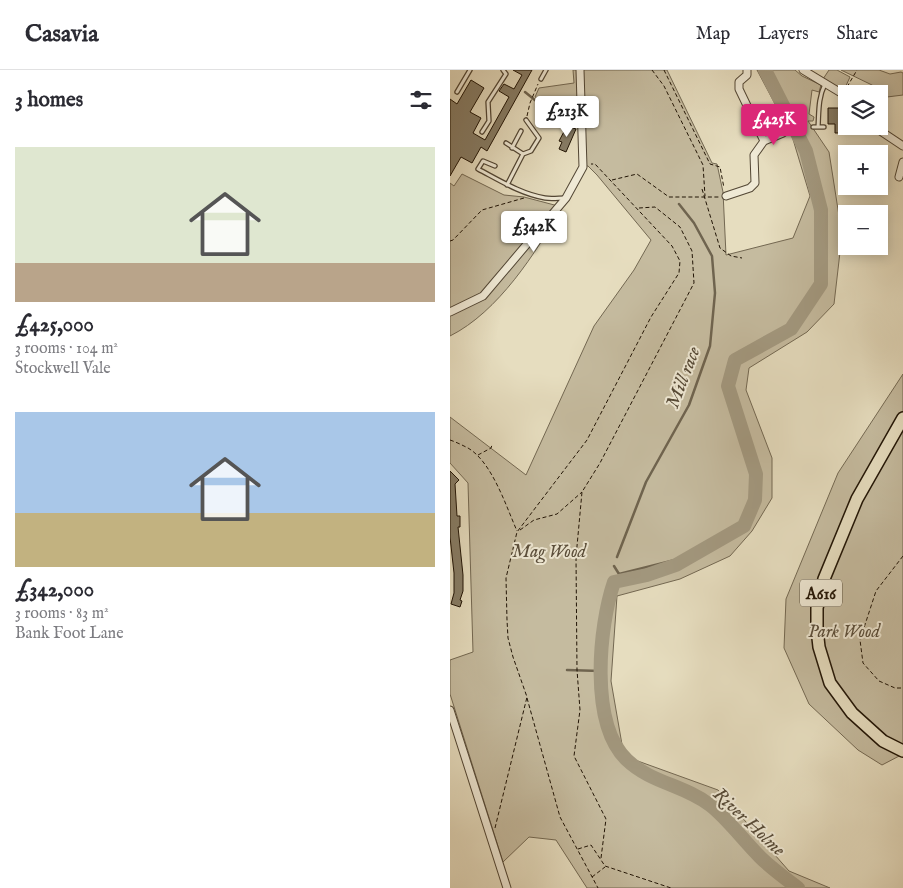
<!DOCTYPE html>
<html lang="en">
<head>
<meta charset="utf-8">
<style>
	:root { --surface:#fff; --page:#f2f2f3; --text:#2b2b33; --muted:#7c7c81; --line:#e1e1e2; --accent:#db2777 }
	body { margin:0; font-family:"IM FELL English",serif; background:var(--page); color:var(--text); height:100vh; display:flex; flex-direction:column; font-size:19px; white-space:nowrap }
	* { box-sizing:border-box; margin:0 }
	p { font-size:16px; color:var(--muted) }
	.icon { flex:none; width:28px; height:28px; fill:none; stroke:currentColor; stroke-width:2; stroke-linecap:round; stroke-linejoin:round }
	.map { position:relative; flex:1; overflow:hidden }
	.drawer { display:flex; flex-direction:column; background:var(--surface); width:450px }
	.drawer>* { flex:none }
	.tools { position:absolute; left:388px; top:15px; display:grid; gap:10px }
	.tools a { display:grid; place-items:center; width:50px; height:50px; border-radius:0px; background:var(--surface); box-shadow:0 2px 12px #0003; font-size:25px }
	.price { position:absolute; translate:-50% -42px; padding:0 11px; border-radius:5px; background:#fff; color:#222; font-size:16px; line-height:32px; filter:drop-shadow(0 1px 2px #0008) }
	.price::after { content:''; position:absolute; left:50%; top:30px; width:15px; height:11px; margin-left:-8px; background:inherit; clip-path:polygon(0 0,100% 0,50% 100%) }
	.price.active { background:var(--accent); color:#fff }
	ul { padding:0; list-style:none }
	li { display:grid; align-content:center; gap:10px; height:265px; padding:0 15px }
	li span { display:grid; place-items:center; height:155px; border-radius:0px; color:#555 }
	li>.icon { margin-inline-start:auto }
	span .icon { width:90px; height:90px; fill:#fffc; stroke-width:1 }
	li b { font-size:21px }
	h2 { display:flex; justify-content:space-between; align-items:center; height:60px; padding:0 15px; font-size:21px }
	header { display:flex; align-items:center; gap:30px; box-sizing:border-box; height:70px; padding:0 25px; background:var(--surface); border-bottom:1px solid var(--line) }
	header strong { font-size:24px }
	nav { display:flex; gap:28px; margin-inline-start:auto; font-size:18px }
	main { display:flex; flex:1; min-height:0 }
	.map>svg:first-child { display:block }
</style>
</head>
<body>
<header>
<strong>Casavia</strong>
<nav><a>Map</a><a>Layers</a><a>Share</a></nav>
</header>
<main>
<section class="drawer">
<h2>3 homes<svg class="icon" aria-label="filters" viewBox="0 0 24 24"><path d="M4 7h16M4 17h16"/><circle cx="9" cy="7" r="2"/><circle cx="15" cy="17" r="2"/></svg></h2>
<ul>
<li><span style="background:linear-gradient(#dfe7d0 75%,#b9a48a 0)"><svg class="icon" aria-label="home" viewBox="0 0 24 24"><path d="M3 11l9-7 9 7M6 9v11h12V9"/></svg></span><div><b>£425,000</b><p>3 rooms · 104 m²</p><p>Stockwell Vale</p></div></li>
<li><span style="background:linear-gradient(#a9c7e8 65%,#c2b280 0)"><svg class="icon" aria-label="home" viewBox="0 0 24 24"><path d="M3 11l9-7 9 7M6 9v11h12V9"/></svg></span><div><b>£342,000</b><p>3 rooms · 83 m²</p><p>Bank Foot Lane</p></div></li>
</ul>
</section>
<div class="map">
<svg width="453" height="818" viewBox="0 0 453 818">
	<rect width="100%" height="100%" fill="#e6ddbf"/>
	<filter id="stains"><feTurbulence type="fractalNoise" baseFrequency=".004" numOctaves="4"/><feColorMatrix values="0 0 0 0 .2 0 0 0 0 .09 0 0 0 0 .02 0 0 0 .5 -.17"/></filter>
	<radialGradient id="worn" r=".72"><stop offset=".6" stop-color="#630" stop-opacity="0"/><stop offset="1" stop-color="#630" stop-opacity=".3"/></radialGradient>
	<!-- green -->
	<path fill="#c5bb9f" stroke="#736852" d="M123,0h94l45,93 5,1 6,28 3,63 67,-17 17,-42 -18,-60 -35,-66h38l7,6 19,9 -2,7 -7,-2 -3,24 5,3 -1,4h-5l21,31 13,83 -8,69 -27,28 -58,36 -3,22 26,68v40l-20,33 -22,25 -50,23 -63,17 -6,85 13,75 94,34 71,81 41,17h-243l-31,-48 -27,-3 -26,25 -53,-168v-34l23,-8 -5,-169 -18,-20v-46l76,58 68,-149 40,-56 17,-30 -54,-65 -9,-9 -8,-1 -2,-50 -43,-18 4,-9 35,-5z
		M379,0h8l13,7 -6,13 -21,-11z
		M391,0h38l11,4 11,-2 2,1v22l-16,2 -15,-12z
		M12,104l42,21 20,2 38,10c-26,46 -64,105 -112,129v-153l4,3z
		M453,304v380l-21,11 -24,-15 -49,-46 -25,-56 2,-49 52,-126z"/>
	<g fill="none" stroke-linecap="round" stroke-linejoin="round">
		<!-- stream -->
		<path stroke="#6f644f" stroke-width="2.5" d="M75,22l16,13 53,18
			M167,487l29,-75 43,-77 21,-59 5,-53 -3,-37 -18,-33 -15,-19
			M164,496l5,8 68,-17
			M117,600l33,1"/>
		<!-- river -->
		<path stroke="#a39980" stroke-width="14" d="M315,0l41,81 15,59v74l-30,45 -56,31 -7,26 28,88 -1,26 -11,26 -68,39 -29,10 -33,7c-15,44 -25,142 13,178 24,23 57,25 83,45 16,12 34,36 50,52 11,11 25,21 38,31"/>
	</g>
	<!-- building -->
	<path fill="#877d66" stroke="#211405" d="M63,0h19l-45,81 -6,-4 -9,16 -11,-6 -11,19v-77l7,5 14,-24 13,8 -14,24 11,6 -8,15 12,7 24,-43 -10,-6 5,-7 10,5 8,-14z
		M378,38h18v18h5v7h-16v-9h-7z
		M117,56l9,3 -10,23 -7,-3 3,-7 -3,-1z
		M0,401l9,9 -4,4 2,32h3v11h-2l5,48v16l-3,9 2,1 -2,6 -9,-3 3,-11v-20l-4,-36z"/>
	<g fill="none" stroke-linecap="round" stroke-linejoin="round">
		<!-- service casing -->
		<g stroke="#524634" stroke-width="5.5">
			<path id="service" d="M91,9l5,-9
				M7,22l13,-22
				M363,57h5
				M374,57h-6c1,-15 0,-29 7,-43
				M32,62l7,-11 -1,-19 18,-28 -3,-4
				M56,73l17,11
				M62,78l9,-17
				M45,96l-12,-5 -5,8c21,11 43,25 67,29 6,1 14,0 20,0
				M57,115l16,-31 8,-3 8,-13 -13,-18"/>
		</g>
		<!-- minor casing -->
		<g stroke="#524634" stroke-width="9">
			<path id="minor" d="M353,0l43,26
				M423,56l30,20
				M314,71l19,-8
				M449,107l4,-15
				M276,126l24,-8 5,-5 -1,-28 10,-14 -25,-52v-7l8,-7v-5
				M0,242l33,-16 83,-98 17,-31 -3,-97
				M0,640l57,178"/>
		</g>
		<!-- primary casing -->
		<g stroke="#211405" stroke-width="14">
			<path id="primary" d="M453,348l-46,81 -33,80 -7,29v21l2,18 11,36 22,30 31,28 20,10"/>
		</g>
		<!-- path -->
		<path stroke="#211405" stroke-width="1" stroke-dasharray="4 2.5" stroke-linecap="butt" d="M202,0l12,16 39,79 2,31
			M214,0l46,94 10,3 4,21
			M397,17l10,-17
			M77,46l3,-13 8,-19
			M162,110l25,-6 32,23h50
			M252,119l18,59 11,8 11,2
			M0,171l3,-1 29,-30 42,-12
			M0,370c6,2 12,5 18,8 24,14 38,58 49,83
			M28,385l13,-7 1,-3
			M70,460l14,-10 23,-6 25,-22
			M453,486l-27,35 -16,49 3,23 16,18 16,7h8
			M77,628l33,119 38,71
			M45,758l32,-131 -14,-40 -5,-19 -1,-18 -1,-42 11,-46 70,-92 64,-123 28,-44 1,-12 -8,-15 -77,-82h-4
			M128,779l13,-4 14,21 66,22
			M151,788l5,-39 -32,-63 6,-46 -3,-40 -1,-113 6,-65 18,-29 94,-180 -2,-32 -12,-24 -25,-20 -16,1
			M142,807l13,-10"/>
		<!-- service -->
		<use href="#service" stroke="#efe9d5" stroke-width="3"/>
		<!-- minor -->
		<use href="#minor" stroke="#efe9d5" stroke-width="7"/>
		<!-- primary -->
		<use href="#primary" stroke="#e6ddbf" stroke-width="11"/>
	</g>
	<g text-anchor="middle" stroke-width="4" stroke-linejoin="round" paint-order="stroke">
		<!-- shield labels -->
		<rect fill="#efe9d5" stroke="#5f5443" stroke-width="1" x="350" y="509.5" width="42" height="27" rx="4"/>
		<g font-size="16" font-weight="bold" fill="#211405">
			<text x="371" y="529">A616</text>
		</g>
		<!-- park labels -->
		<g font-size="18" font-style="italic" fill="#5a4e3b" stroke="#efe9d5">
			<text x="99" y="487">Mag Wood</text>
			<text x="394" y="567">Park Wood</text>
		</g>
		<!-- water labels -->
		<g font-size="19" font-style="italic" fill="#554936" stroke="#efe9d5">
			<text transform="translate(232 307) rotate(-69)" y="7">Mill race</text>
			<text transform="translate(300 751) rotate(43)" y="7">River Holme</text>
		</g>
	</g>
	<rect width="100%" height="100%" filter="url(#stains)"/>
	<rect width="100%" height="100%" fill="url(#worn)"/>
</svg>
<div class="tools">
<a><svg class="icon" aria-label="layers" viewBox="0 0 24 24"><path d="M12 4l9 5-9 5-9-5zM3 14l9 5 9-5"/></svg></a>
<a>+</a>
<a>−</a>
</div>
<b class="price" style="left:117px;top:68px">£213K</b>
<b class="price active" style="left:324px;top:76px">£425K</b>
<b class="price" style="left:84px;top:183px">£342K</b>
</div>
</main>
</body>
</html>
